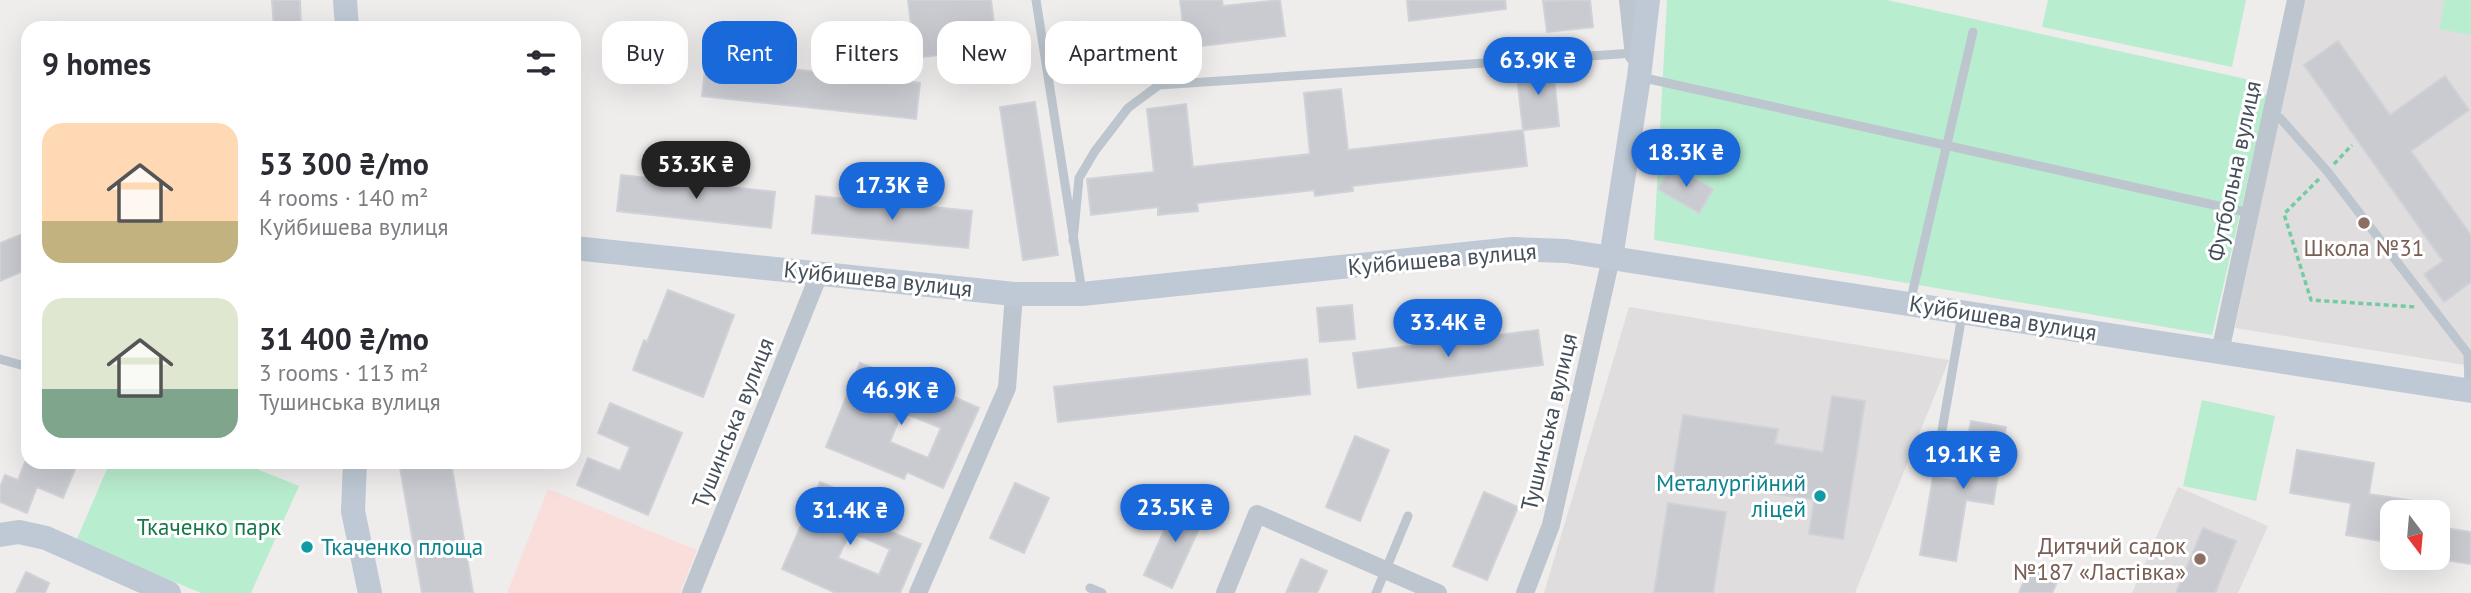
<!DOCTYPE html>
<html lang="en">
<head>
<meta charset="utf-8">
<style>
	:root { --surface:#fff; --page:#f2f2f3; --text:#2b2b33; --muted:#7c7c81; --accent:#1a69da }
	body { margin:0; font-family:"PT Sans",sans-serif; background:var(--page); color:var(--text); height:100vh; display:flex; flex-direction:column; font-size:26px; white-space:nowrap }
	* { box-sizing:border-box; margin:0 }
	p { font-size:23px; color:var(--muted) }
	.icon { flex:none; width:38px; height:38px; fill:none; stroke:currentColor; stroke-width:2; stroke-linecap:round; stroke-linejoin:round }
	.map { position:relative; flex:1; overflow:hidden }
	.details { position:absolute; left:21px; top:21px; width:560px; height:448px; display:flex; flex-direction:column; background:var(--surface); border-radius:21px; box-shadow:0 7px 28px #0002 }
	.details>* { flex:none }
	.banner { position:absolute; left:602px; top:21px; width:665px; height:63px; display:flex; gap:14px }
	.needle { width:46px; rotate:164deg }
	.tools { position:absolute; left:2380px; top:500px; display:grid; gap:14px }
	.tools a { display:grid; place-items:center; width:70px; height:70px; border-radius:14px; background:var(--surface); box-shadow:0 7px 28px #0002; font-size:35px }
	.price { position:absolute; translate:-50% -60px; padding:0 16px; border-radius:24px; background:var(--accent); color:#fff; font-size:23px; line-height:46px; filter:drop-shadow(0 2px 4px #0008) }
	.price::after { content:''; position:absolute; left:50%; top:42px; width:21px; height:16px; margin-left:-10px; background:inherit; clip-path:polygon(0 0,100% 0,50% 100%) }
	.price.selected { background:#222; color:#fff }
	ul { padding:0; list-style:none }
	li { display:flex; align-items:center; gap:21px; height:175px; padding:0 21px }
	li span { display:grid; place-items:center; flex:none; width:196px; height:140px; border-radius:21px; color:#555 }
	li>.icon { margin-inline-start:auto }
	span .icon { width:84px; height:84px; fill:#fffc; stroke-width:1 }
	li b { font-size:30px }
	h2 { display:flex; justify-content:space-between; align-items:center; height:84px; padding:0 21px; font-size:30px }
	.pill { padding:0 24px; border-radius:21px; background:var(--surface); box-shadow:0 7px 28px #0002; font-size:24px; line-height:63px }
	.pill.selected { background:var(--accent); color:#fff }
	.map>svg:first-child { display:block }
</style>
</head>
<body>
<div class="map">
<svg width="2471" height="593" viewBox="0 0 2471 593">
	<rect width="100%" height="100%" fill="#efecec"/>
	<!-- education -->
	<path fill="#e0ddde" d="M2304,0h167v366l-236,-38z
		M1629,307l320,53 -94,233h-311z
		M2178,487l90,39 -30,67h-106z"/>
	<!-- medical -->
	<path fill="#fadedb" d="M548,489l149,61 -17,43h-173z"/>
	<!-- green -->
	<path fill="#b9edcf" d="M1667,0h220l359,79 21,17 -55,239 -558,-95z
		M2048,0h198l-14,67 -190,-40z
		M2445,0h26v35l-32,-6z
		M2202,400l73,16 -19,85 -73,-15z
		M110,462h130l59,24 -48,107h-50l-125,-52z"/>
	<!-- building -->
	<path fill="#c9cbd1" stroke="#d0d2d8" stroke-width="2" fill-rule="evenodd" d="M272,0h28l1,28h-27z
		M908,0h83l6,48 -82,10z
		M1180,0h42l1,6 57,-6 5,36 -99,12z
		M1407,0h98l1,9 -97,12z
		M1590,0l3,27 -46,5 -4,-31z
		M1132,28l3,25 -49,5 -2,-25z
		M2338,41l52,74 55,-39 24,34 -58,41 60,84v47l-27,20 -20,-28 19,-13 -139,-196z
		M706,60l214,23 -4,36 -214,-23z
		M1553,66l6,60 -36,4 -7,-62z
		M1341,89l7,61 175,-20 4,36 -175,20 1,5 -38,5 -1,-6 -117,13 1,8 -40,4v-8l-67,8 -4,-36 67,-7 -7,-63 39,-5 7,63 117,-13 -6,-61z
		M1035,102l23,153 -35,5 -23,-153z
		M1672,165l41,24 -14,24 -41,-24z
		M621,175l154,17 -4,36 -154,-17z
		M816,196l156,15 -4,37 -156,-15z
		M28,232v37l-28,12v-38z
		M668,290l66,25 -31,82 -70,-27 11,-30 3,2z
		M1352,305l3,34 -35,3 -3,-34z
		M1538,330l5,35 -185,23 -5,-35z
		M1307,359l3,35 -252,28 -4,-35z
		M860,363l93,38 1,-4 25,11 -36,80 -36,-16 -3,7 -78,-32zM902,412l39,16 -13,30 -38,-16z
		M1832,396l33,5 -22,138 -34,-5 5,-34 -141,-23 10,-62 95,14 -3,15 48,8z
		M610,403l72,30 -34,82 -71,-30 11,-27 32,13 10,-24 -32,-14z
		M1971,421l35,6 -13,77 -27,-4 -10,61 -36,-6 13,-78 27,5z
		M1355,436l34,14 -29,71 -34,-14z
		M2297,450l77,13 -5,31 71,11v8h-48v30l-46,-8 5,-32 -61,-10z
		M25,462h53l-15,36 -26,-11 -10,26 -27,-11v-15l5,-12 13,5z
		M399,462h52l22,131h-51z
		M820,482l73,32 -7,16 35,14 -21,49h-64l-54,-24zM850,532l40,17 -11,26 -41,-17z
		M1015,483l34,15 -25,55 -34,-15z
		M1484,492l34,15 -31,73 -34,-14z
		M1178,500l28,13 -34,75 -28,-13z
		M1668,503l58,9 -13,81h-59z
		M2438,527l33,5v32l-33,-5z
		M2203,528l33,13 -21,52h-39z
		M1301,559l26,12 -10,22h-31z
		M2029,568l29,12 -6,13h-33z
		M26,572l23,11 -4,10h-29z"/>
	<g fill="none" stroke-linecap="round" stroke-linejoin="round">
		<!-- path -->
		<path stroke="#72cba1" stroke-width="3.5" stroke-dasharray="5 3.5" stroke-linecap="butt" d="M2334,164l18,-19
			M2319,179l-35,35 27,86 105,7"/>
		<!-- lane -->
		<path stroke="#bdc6ce" stroke-width="9" d="M1036,0l46,292
			M1640,77l610,136
			M2272,116l8,2 47,53 141,183 1,35
			M1073,241l6,-63 16,-27 33,-43 31,-23 475,-32
			M1910,303l63,-271
			M0,359l28,8
			M1936,465l26,-150
			M1090,588l12,5
			M1376,593l32,-77"/>
		<!-- street -->
		<path stroke="#bdc6ce" stroke-width="18" d="M1628,0l6,56
			M2220,352l76,-352
			M691,593l129,-321
			M918,593l89,-205 7,-94
			M1225,593l32,-79 181,79
			M1525,593l26,-68 60,-267"/>
		<!-- secondary -->
		<path stroke="#bec9d5" stroke-width="24" d="M345,0l2,28
			M574,248l440,46h68l431,-45 53,2 905,140
			M1611,258l28,-181 9,-77
			M355,462l-2,49 17,82
			M0,535l19,-3 27,6 123,55"/>
	</g>
	<!-- markers -->
	<g fill="#8d6e63" stroke="#fff" stroke-width="2.5">
		<circle cx="2364" cy="223" r="7"/>
		<circle cx="2200" cy="559" r="7"/>
	</g>
	<g fill="#0f9aa8" stroke="#fff" stroke-width="2.5">
		<circle cx="1820" cy="496" r="7"/>
		<circle cx="307" cy="547" r="7"/>
	</g>
	<g text-anchor="middle" stroke-width="6" stroke-linejoin="round" paint-order="stroke">
		<!-- street labels -->
		<g font-size="23" fill="#454f59" stroke="#fff">
			<text transform="translate(2234 171) rotate(-78)" y="8">Футбольна вулиця</text>
			<text transform="translate(1442 259) rotate(-5)" y="8">Куйбишева вулиця</text>
			<text transform="translate(878 279) rotate(6)" y="8">Куйбишева вулиця</text>
			<text transform="translate(2003 318) rotate(9)" y="8">Куйбишева вулиця</text>
			<text transform="translate(1549 422) rotate(-77)" y="8">Тушинська вулиця</text>
			<text transform="translate(733 423) rotate(-68)" y="8">Тушинська вулиця</text>
		</g>
		<!-- education labels -->
		<g font-size="23" fill="#785e54" stroke="#fff">
			<text x="2364" y="256">Школа №31</text>
			<text x="2186" y="554" text-anchor="end">Дитячий садок<tspan x="2186" dy="26">№187 «Ластівка»</tspan></text>
		</g>
		<!-- culture labels -->
		<g font-size="23" fill="#0d838f" stroke="#fff" text-anchor="end">
			<text x="1806" y="491">Металургійний<tspan x="1806" dy="26">ліцей</tspan></text>
			<text x="321" y="555" text-anchor="start">Ткаченко площа</text>
		</g>
		<!-- park labels -->
		<g font-size="23" fill="#17784a" stroke="#fff">
			<text x="209" y="535">Ткаченко парк</text>
		</g>
	</g>
</svg>
<div class="tools">
<a><svg class="needle" viewBox="-14 -14 28 28"><path d="M0-13l5 13h-10z" fill="#e53935"/><path d="M0 13l5-13h-10z" fill="#7c7c81"/></svg></a>
</div>
<b class="price" style="left:1538px;top:97px">63.9K ₴</b>
<b class="price" style="left:1686px;top:189px">18.3K ₴</b>
<b class="price selected" style="left:696px;top:201px">53.3K ₴</b>
<b class="price" style="left:892px;top:222px">17.3K ₴</b>
<b class="price" style="left:1448px;top:359px">33.4K ₴</b>
<b class="price" style="left:901px;top:427px">46.9K ₴</b>
<b class="price" style="left:1963px;top:491px">19.1K ₴</b>
<b class="price" style="left:1175px;top:544px">23.5K ₴</b>
<b class="price" style="left:850px;top:547px">31.4K ₴</b>
<div class="banner">
<a class="pill">Buy</a>
<a class="pill selected">Rent</a>
<a class="pill">Filters</a>
<a class="pill">New</a>
<a class="pill">Apartment</a>
</div>
<section class="details">
<h2>9 homes<svg class="icon" aria-label="filters" viewBox="0 0 24 24"><path d="M4 7h16M4 17h16"/><circle cx="9" cy="7" r="2"/><circle cx="15" cy="17" r="2"/></svg></h2>
<ul>
<li><span style="background:linear-gradient(#ffd9b3 70%,#c2b280 0)"><svg class="icon" aria-label="home" viewBox="0 0 24 24"><path d="M3 11l9-7 9 7M6 9v11h12V9"/></svg></span><div><b>53 300 ₴/mo</b><p>4 rooms · 140 m²</p><p>Куйбишева вулиця</p></div></li>
<li><span style="background:linear-gradient(#dfe7d0 65%,#7fa58c 0)"><svg class="icon" aria-label="home" viewBox="0 0 24 24"><path d="M3 11l9-7 9 7M6 9v11h12V9"/></svg></span><div><b>31 400 ₴/mo</b><p>3 rooms · 113 m²</p><p>Тушинська вулиця</p></div></li>
</ul>
</section>
</div>
</body>
</html>
